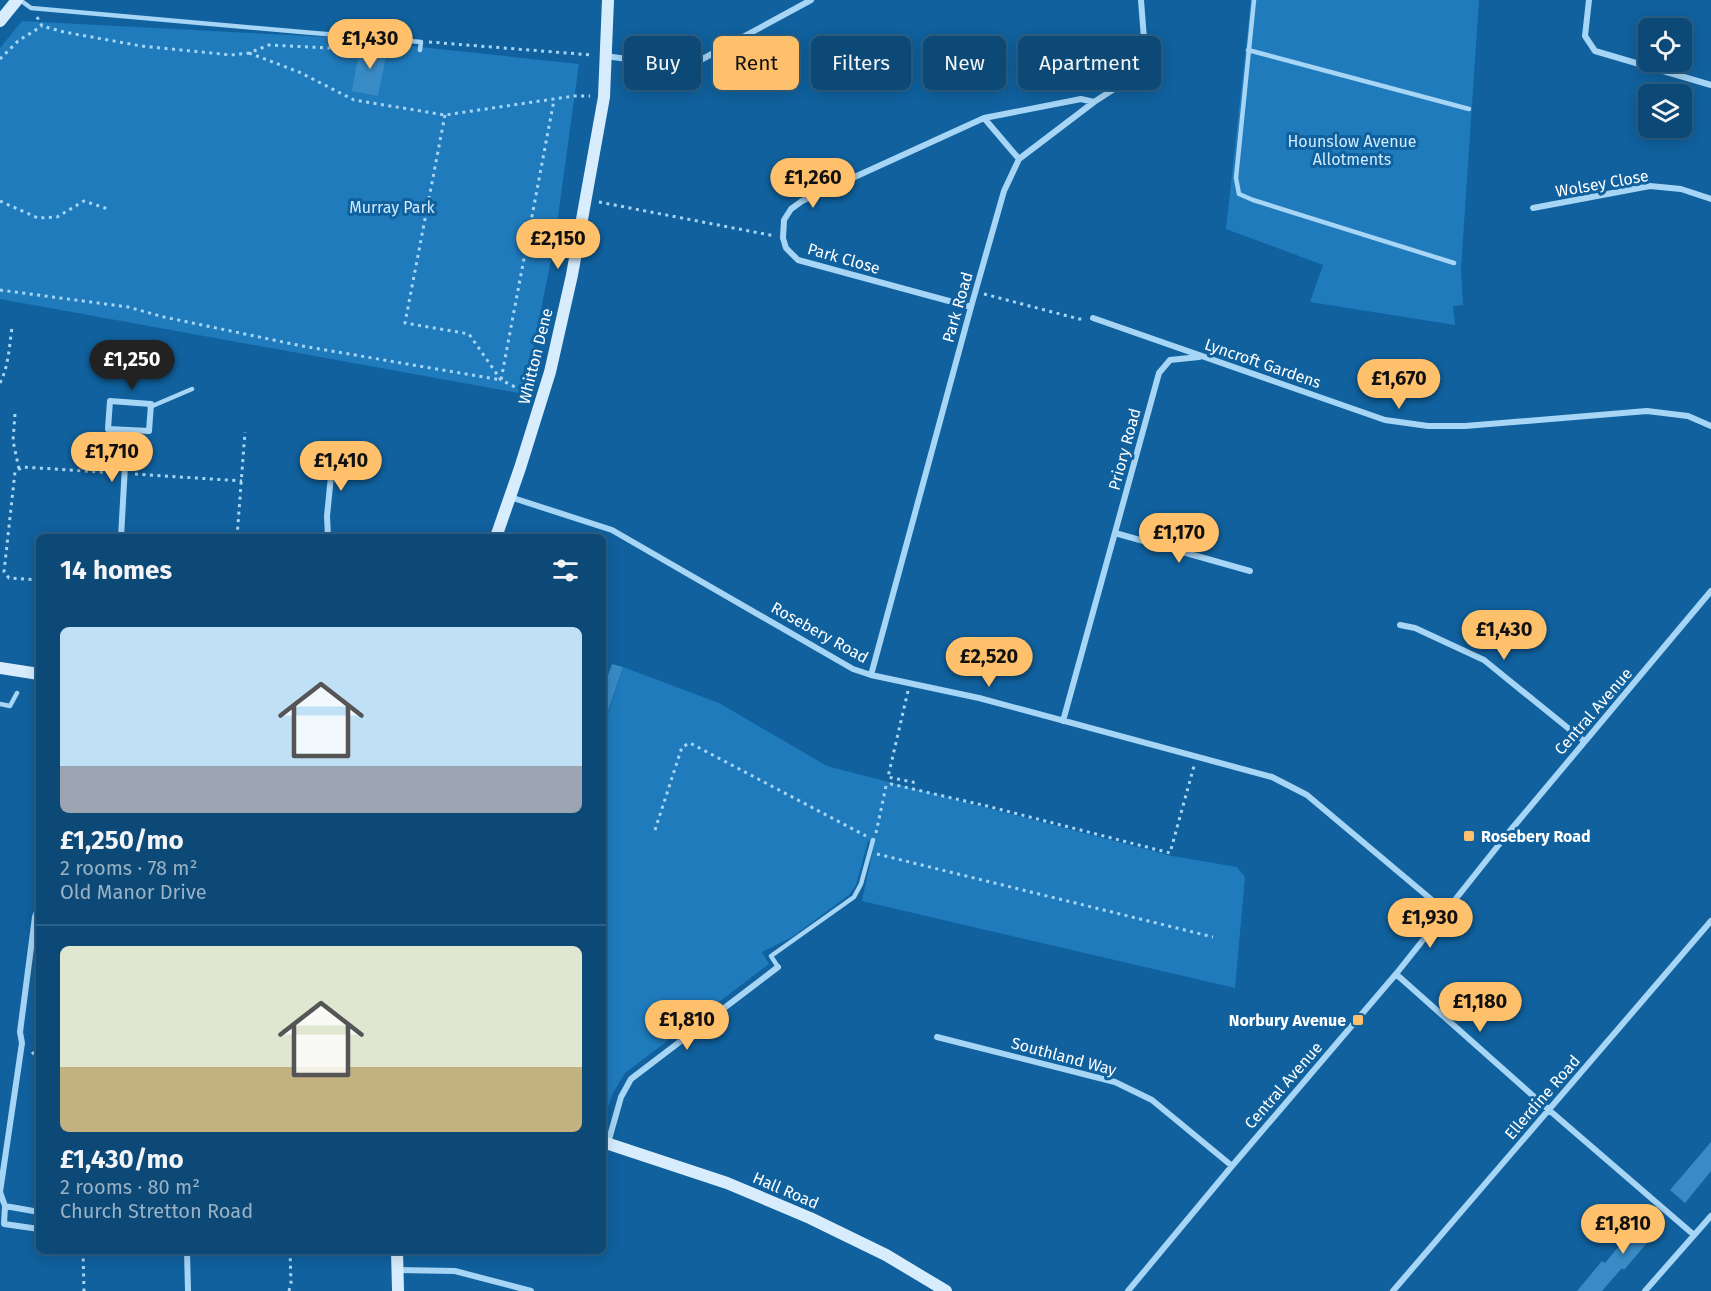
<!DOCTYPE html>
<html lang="en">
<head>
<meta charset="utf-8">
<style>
	:root { --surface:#0c4976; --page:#15507b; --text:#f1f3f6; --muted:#9ab2c5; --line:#2c6188; --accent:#ffc06b }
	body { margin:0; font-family:"Fira Sans",sans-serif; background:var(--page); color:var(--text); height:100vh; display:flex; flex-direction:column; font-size:22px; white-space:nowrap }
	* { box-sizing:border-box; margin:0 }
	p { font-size:20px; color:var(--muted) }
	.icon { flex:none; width:33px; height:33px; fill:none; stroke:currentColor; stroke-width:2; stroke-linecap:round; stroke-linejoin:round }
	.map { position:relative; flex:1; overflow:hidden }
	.details { position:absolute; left:36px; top:534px; width:570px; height:720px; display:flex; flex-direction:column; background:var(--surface); border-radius:9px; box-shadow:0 3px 15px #0003,0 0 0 2px var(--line) }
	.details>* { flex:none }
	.guide { position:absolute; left:624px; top:36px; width:570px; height:54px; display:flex; gap:12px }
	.controls { position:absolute; left:1638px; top:18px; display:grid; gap:12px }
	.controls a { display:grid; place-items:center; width:54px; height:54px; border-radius:9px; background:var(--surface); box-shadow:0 3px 15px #0003,0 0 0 2px var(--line); font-size:30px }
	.price { position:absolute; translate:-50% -51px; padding:0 14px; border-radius:21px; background:var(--accent); color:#111; font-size:20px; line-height:39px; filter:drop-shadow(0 2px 3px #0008) }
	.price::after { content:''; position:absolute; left:50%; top:36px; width:18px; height:14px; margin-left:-9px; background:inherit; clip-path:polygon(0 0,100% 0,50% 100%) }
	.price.active { background:#222; color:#fff }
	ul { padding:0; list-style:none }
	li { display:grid; align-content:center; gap:12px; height:318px; padding:0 24px }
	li+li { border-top:2px solid var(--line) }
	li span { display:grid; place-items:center; height:186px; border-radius:9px; color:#555 }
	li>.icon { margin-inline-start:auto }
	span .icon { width:108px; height:108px; fill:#fffc; stroke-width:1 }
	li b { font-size:26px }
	h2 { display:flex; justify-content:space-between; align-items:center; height:72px; padding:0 24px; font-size:26px }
	.pill { padding:0 21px; border-radius:9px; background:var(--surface); box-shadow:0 3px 15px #0003,0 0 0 2px var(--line); font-size:21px; line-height:54px }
	.pill.active { background:var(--accent); color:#111 }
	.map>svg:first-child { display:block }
</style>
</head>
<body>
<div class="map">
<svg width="1711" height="1291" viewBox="0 0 1711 1291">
	<rect width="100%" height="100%" fill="#10619e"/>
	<!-- green -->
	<path fill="#1f7bbc" d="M1251,0h228l-18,269 2,36 -10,1 2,19 -145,-23 13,-37 -97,-36z
		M22,21l305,16 252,27 -25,181 -30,149 -524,-95v-251z
		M623,667l96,36 108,63 345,90 65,11 8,10 -10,111 -373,-87 12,-57 -6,-3 -12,44 -7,10 -57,42 -30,15 7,12 -144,109 -12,20 -10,28v-392z"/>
	<!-- building -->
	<path fill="#398bc6" d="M363,44l23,4 -2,8h2l-8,40 -26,-5 7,-39h2z
		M612,664l11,3 -18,53h-2v-31z
		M1711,1142v29l-26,32 -15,-13z
		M1648,1211l13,11 -5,6 2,2 -34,40 -2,-2 -20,23h-25l25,-30 3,2z"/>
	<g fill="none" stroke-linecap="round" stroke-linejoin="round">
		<!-- path -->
		<path stroke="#a6d5f5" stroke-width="3" stroke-dasharray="3 4.5" stroke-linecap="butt" d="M37,17l5,9 22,6 77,14 90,9 18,-2 20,-8 81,4v-5
			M429,42l163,13
			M249,53l50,19 55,28 91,15 129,-19h16
			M0,59l18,-18 24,-15
			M445,115l-40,208 64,11 32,46 28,14
			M0,201l38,17 19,-1 27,-16 24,8
			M599,202l176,34
			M0,290l128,17 36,10 138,29 199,34 53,-280
			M984,294l95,25h6
			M0,383c9,-18 9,-36 12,-55
			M15,414l-2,27 6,28
			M135,474l107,7
			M237,537l8,-105
			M39,580l-30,-2 -5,-6 11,-100 7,-5 94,6
			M908,691l-20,86 29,6
			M655,830l27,-83 8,-4 176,93
			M876,833l10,-47 5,-2 96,22 183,47 24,-87
			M877,854l336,83
			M32,1052l7,8
			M83,1251l1,40
			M289,1291l2,-8 -1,-32"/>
		<!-- lane -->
		<path stroke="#a6d5f5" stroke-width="4.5" d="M20,0l11,8 271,24 119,10 -1,8
			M1254,0l-18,178 3,16 14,6 201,63
			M1248,50l221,59
			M150,407l42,-18
			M0,704l10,2 7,-13
			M778,967l-7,-11 83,-59 7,-13 12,-44"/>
		<!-- street -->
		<path stroke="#a6d5f5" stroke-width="6" d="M1589,0l-4,36 10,15 116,34
			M605,56l75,10 17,-4 114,-62
			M984,118l97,-19 13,3
			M1533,208l117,-22 31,3 30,10
			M971,307l-173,-47 -12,-12 -3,-10 1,-18 7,-11 11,-8 182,-83 35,41
			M1093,318l292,102 43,6h37l182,-15 41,5 23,10
			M110,401l41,3 -2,27 -41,-2z
			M510,497l102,33 241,139 18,6 108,23 293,79 35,18 138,116
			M1115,533l135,38
			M121,537l6,-107
			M328,537l-1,-21 7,-70
			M1400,625l15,3 69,32 100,81
			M871,675l100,-368 33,-116 15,-32 75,-57 34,-22 11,-16 5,-25 -3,-39
			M1063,721l96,-348 11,-13 29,-3
			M35,917l4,-11
			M39,917h-4l-15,115 2,11 -22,149 5,14 -1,18 35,5
			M1396,974l153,136 145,125
			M937,1037l178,45 37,18 80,66
			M608,1143l13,-46 10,-18 147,-112
			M5,1206l34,6
			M187,1251l1,40
			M398,1270l57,1 76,20
			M1128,1291l104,-125 164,-192 113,-142 202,-241
			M1393,1291l318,-370
			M1645,1291l66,-75"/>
		<!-- secondary -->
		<path stroke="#d7edfe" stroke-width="12" d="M0,21l17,-21
			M496,537l24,-69 30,-96 22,-97 32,-178 4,-97
			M0,668l39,6
			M603,1142l124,41 83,35 76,37 60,36
			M397,1251l1,40"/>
	</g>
	<!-- markers -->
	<g fill="#ffc06b" stroke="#10619e" stroke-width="2">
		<rect x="1463" y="830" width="12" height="12" rx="3"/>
		<rect x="1352" y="1014" width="12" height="12" rx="3"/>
	</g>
	<g text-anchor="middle" stroke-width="6" stroke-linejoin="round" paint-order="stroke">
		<!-- park labels -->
		<g font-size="16" fill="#cfebfe" stroke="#10619e">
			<text x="1352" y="147">Hounslow Avenue<tspan x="1352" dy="18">Allotments</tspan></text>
			<text x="392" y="213">Murray Park</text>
		</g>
		<!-- street labels -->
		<g font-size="16" fill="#fff" stroke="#10619e">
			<text transform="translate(1602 183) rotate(-10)" y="6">Wolsey Close</text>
			<text transform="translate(844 258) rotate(16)" y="6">Park Close</text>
			<text transform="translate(957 307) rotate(-74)" y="6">Park Road</text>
			<text transform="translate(535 356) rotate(-76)" y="6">Whitton Dene</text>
			<text transform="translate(1263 363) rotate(19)" y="6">Lyncroft Gardens</text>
			<text transform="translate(1124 449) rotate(-75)" y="6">Priory Road</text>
			<text transform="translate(820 632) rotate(29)" y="6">Rosebery Road</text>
			<text transform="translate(1593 711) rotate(-49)" y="6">Central Avenue</text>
			<text transform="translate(1064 1056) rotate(15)" y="6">Southland Way</text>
			<text transform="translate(1283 1085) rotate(-49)" y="6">Central Avenue</text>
			<text transform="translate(1542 1097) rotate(-49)" y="6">Ellerdine Road</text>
			<text transform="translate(786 1190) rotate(23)" y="6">Hall Road</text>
		</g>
		<!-- poi labels -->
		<g font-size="16" font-weight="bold" fill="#fff" stroke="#10619e" text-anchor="start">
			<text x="1481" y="842">Rosebery Road</text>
			<text x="1346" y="1026" text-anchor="end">Norbury Avenue</text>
		</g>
	</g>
</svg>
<div class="controls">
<a><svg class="icon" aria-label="locate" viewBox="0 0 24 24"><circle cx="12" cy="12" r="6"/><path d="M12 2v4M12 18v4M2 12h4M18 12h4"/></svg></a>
<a><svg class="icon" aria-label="layers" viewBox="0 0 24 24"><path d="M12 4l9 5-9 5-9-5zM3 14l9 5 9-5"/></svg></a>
</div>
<b class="price" style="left:370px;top:70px">£1,430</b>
<b class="price" style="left:813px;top:209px">£1,260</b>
<b class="price" style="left:558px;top:270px">£2,150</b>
<b class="price active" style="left:132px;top:391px">£1,250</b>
<b class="price" style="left:1399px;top:410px">£1,670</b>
<b class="price" style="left:112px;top:483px">£1,710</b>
<b class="price" style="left:341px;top:492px">£1,410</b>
<b class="price" style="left:1179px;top:564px">£1,170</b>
<b class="price" style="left:1504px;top:661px">£1,430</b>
<b class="price" style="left:989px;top:688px">£2,520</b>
<b class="price" style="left:1430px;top:949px">£1,930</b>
<b class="price" style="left:1480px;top:1033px">£1,180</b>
<b class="price" style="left:687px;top:1051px">£1,810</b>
<b class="price" style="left:1623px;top:1255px">£1,810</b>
<div class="guide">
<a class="pill">Buy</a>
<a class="pill active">Rent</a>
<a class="pill">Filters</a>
<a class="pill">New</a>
<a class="pill">Apartment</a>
</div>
<section class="details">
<h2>14 homes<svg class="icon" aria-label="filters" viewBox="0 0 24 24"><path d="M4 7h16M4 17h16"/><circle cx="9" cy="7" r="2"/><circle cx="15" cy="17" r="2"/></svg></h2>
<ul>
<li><span style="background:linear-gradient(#bfe0f5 75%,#9aa5b1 0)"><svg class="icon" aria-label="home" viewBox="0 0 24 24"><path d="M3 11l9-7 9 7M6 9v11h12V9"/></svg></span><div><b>£1,250/mo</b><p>2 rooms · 78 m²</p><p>Old Manor Drive</p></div></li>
<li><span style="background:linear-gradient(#dfe7d0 65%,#c2b280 0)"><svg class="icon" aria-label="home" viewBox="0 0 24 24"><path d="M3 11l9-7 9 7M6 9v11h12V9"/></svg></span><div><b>£1,430/mo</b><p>2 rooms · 80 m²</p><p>Church Stretton Road</p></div></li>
</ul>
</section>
</div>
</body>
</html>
